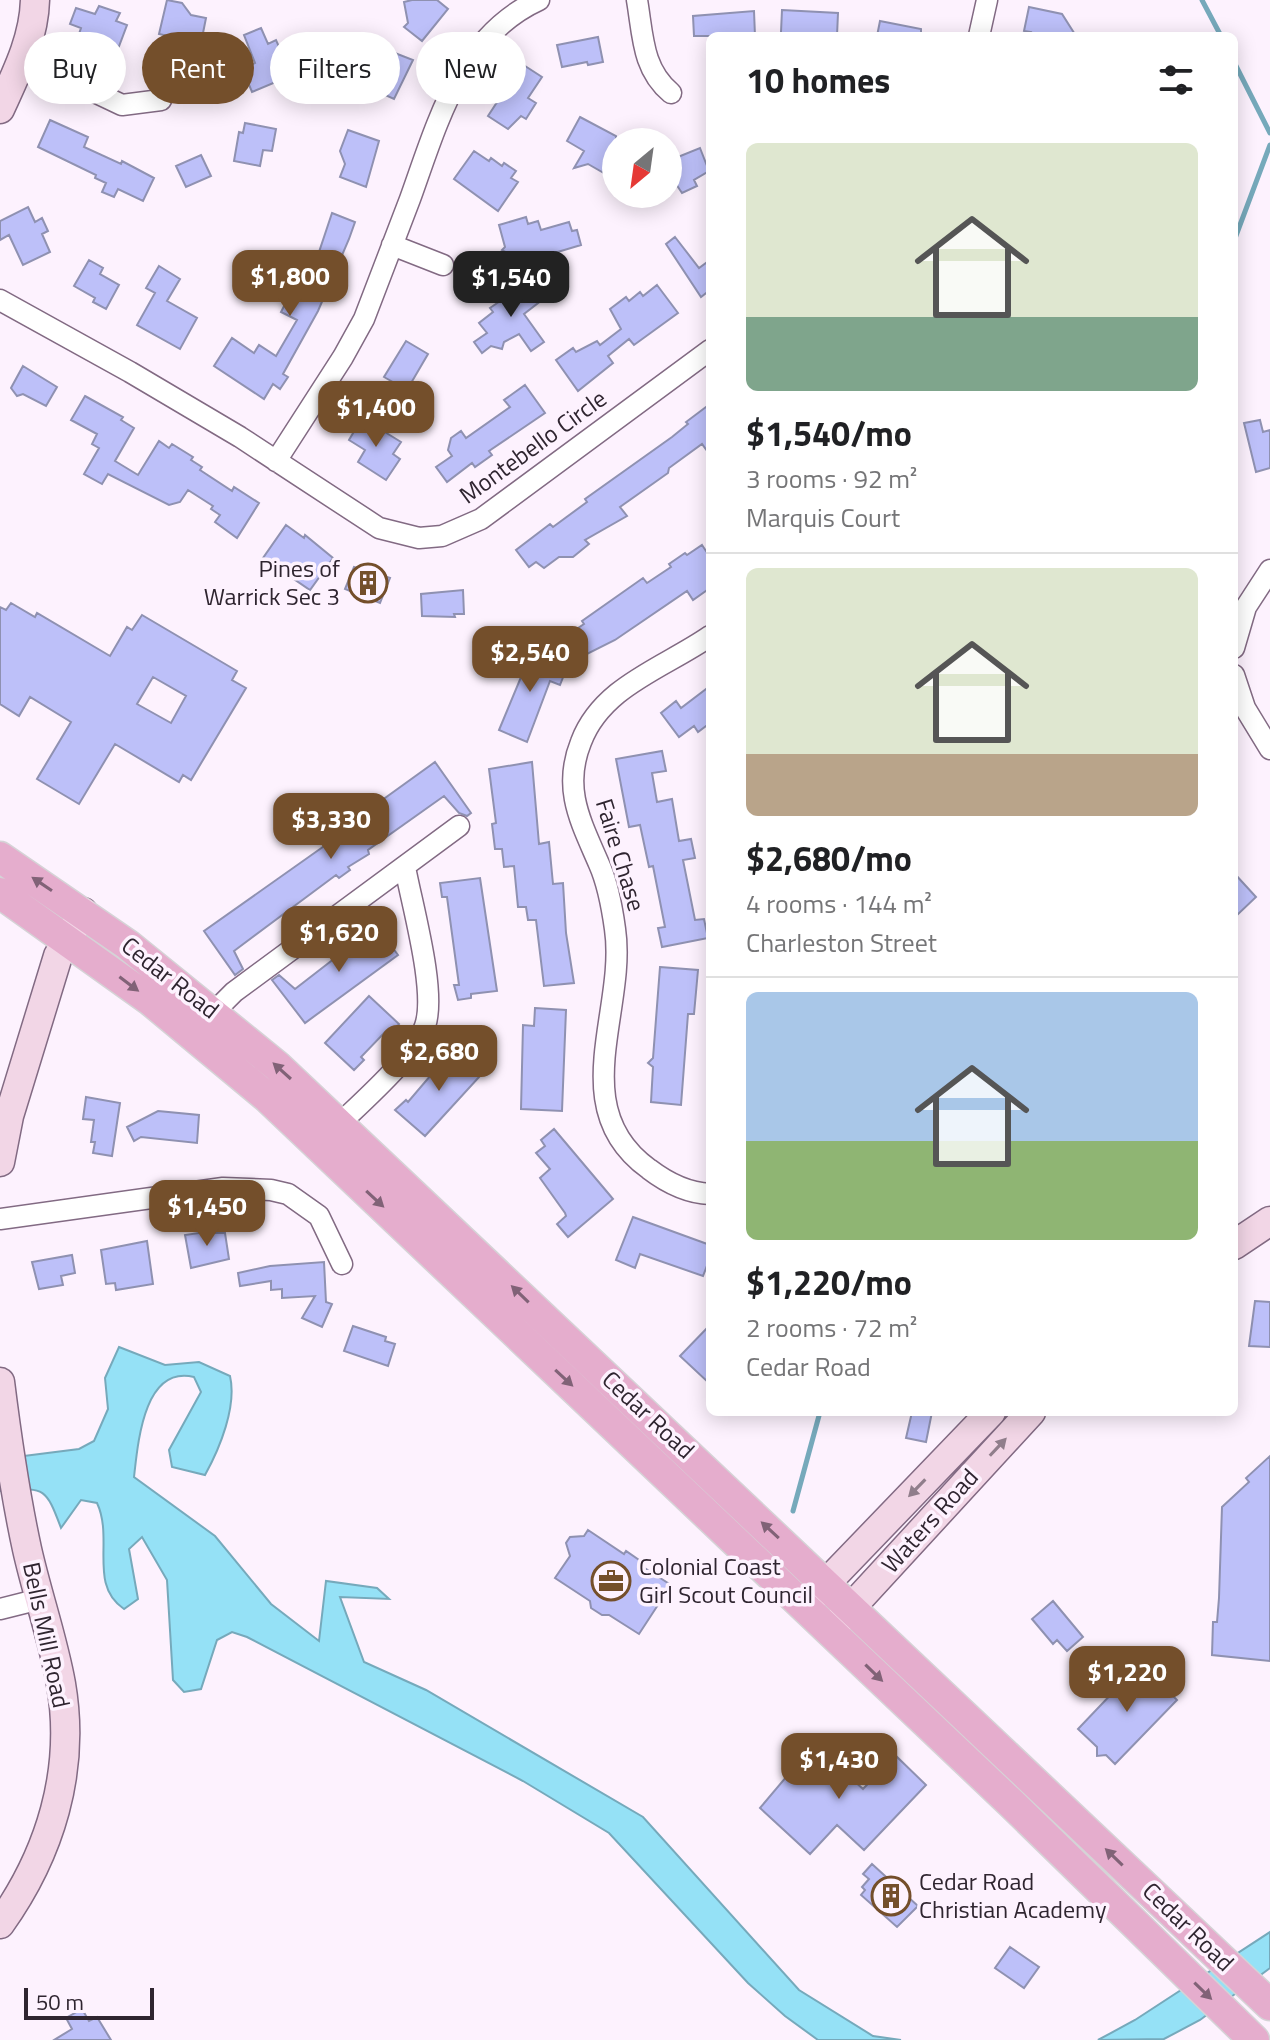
<!DOCTYPE html>
<html lang="en">
<head>
<meta charset="utf-8">
<style>
	:root { --surface:#fff; --page:#f6f6f6; --text:#202124; --muted:#757577; --line:#e0e0e0; --accent:#744f2b }
	body { margin:0; font-family:"Titillium Web",sans-serif; background:var(--page); color:var(--text); height:100vh; display:flex; flex-direction:column; font-size:30px; white-space:nowrap }
	* { box-sizing:border-box; margin:0 }
	p { font-size:26px; color:var(--muted) }
	.icon { flex:none; width:44px; height:44px; fill:none; stroke:currentColor; stroke-width:2; stroke-linecap:round; stroke-linejoin:round }
	.map { position:relative; flex:1; overflow:hidden }
	.sheet { position:absolute; left:706px; top:32px; width:532px; height:1384px; display:flex; flex-direction:column; background:var(--surface); border-radius:12px; box-shadow:0 4px 20px #0003 }
	.sheet>* { flex:none }
	.top-card { position:absolute; left:24px; top:32px; width:562px; height:72px; display:flex; gap:16px }
	.needle { width:52px; rotate:209deg }
	.buttons { position:absolute; left:602px; top:128px; display:grid; gap:16px }
	.buttons a { display:grid; place-items:center; width:80px; height:80px; border-radius:50%; background:var(--surface); box-shadow:0 4px 20px #0003; font-size:40px }
	.scale { position:absolute; left:24px; bottom:20px; width:130px; box-sizing:border-box; padding-left:8px; border:4px solid #2f2530; border-top:0; font-size:22px; line-height:28px; white-space:nowrap; color:#2f2530; -webkit-text-stroke:6px #fdf2fe; paint-order:stroke }
	.price { position:absolute; translate:-50% -68px; padding:0 18px; border-radius:16px; background:var(--accent); color:#fff; font-size:26px; line-height:52px; filter:drop-shadow(0 2px 4px #0008) }
	.price::after { content:''; position:absolute; left:50%; top:48px; width:24px; height:18px; margin-left:-12px; background:inherit; clip-path:polygon(0 0,100% 0,50% 100%) }
	.price.active { background:#222; color:#fff }
	ul { padding:0; list-style:none }
	li { display:grid; align-content:center; gap:16px; height:424px; padding:0 40px }
	li+li { border-top:2px solid var(--line) }
	li span { display:grid; place-items:center; height:248px; border-radius:12px; color:#555 }
	li>.icon { margin-inline-start:auto }
	span .icon { width:144px; height:144px; fill:#fffc; stroke-width:1 }
	li b { font-size:34px }
	h2 { display:flex; justify-content:space-between; align-items:center; height:96px; padding:0 40px; font-size:34px }
	.pill { padding:0 28px; border-radius:36px; background:var(--surface); box-shadow:0 4px 20px #0003; font-size:28px; line-height:72px }
	.pill.active { background:var(--accent); color:#fff }
	.map>svg:first-child { display:block }
</style>
</head>
<body>
<div class="map">
<svg width="1270" height="2040" viewBox="0 0 1270 2040">
	<rect width="100%" height="100%" fill="#fdf2fe"/>
	<!-- water -->
	<path fill="#95e1f6" stroke="#76a9bb" stroke-width="2" d="M119,1347l46,18 34,-3 31,14c7,30 -10,72 -25,99l-33,-8 -3,-17 32,-58 -7,-15c-50,-12 -56,65 -60,100l81,59 56,68 48,37 7,-60 51,7 12,11 -49,-2 24,65 62,28 217,127 156,173 74,46 28,4h-83l-33,-24 -37,-33 -139,-150 -86,-52 -276,-144 -15,-5 -15,8 -16,49 -17,3 -11,-12 -6,-100 -25,-43 -13,12 9,50 -14,10c-36,-24 -10,-70 -27,-106l-16,-3 -20,28c-16,-43 -17,-40 -61,-37v-32l79,-10 15,-8 14,-32 -3,-31z
		M1270,1932v36l-70,52 -36,19 -66,1 37,-20z"/>
	<g fill="none" stroke-linecap="round" stroke-linejoin="round">
		<!-- stream -->
		<path stroke="#76a9bb" stroke-width="5" d="M1202,0l19,36
			M1234,62l36,71
			M1234,241l36,-96
			M793,1511l27,-99"/>
	</g>
	<!-- building -->
	<path fill="#bdc0f9" stroke="#8f91b1" stroke-width="2" fill-rule="evenodd" d="M167,0l15,3 9,12 15,3 -5,25 -42,-9z
		M412,0h25l11,9 -26,32 -18,-14 4,-4 -4,-21z
		M99,6l21,7 -4,8 11,4 -9,24 -39,-15 2,-6 -11,-4 6,-16 19,6z
		M1029,7l33,7 14,22h-46l1,-4 -7,-1z
		M782,10l56,3 -1,23h-52l-4,-4z
		M754,11l1,25h-61l-1,-20z
		M880,21l41,8v7h-44z
		M261,28l7,16 8,-4 4,9 14,6 -18,7 7,17 -31,13 -10,-24 13,-5 -11,-28z
		M598,37l5,25 -15,3 -1,-3 -25,5 -5,-22z
		M382,48l31,12 -19,39 -20,-9 3,-16 -5,-2z
		M522,64l20,13 -14,21 8,5 -10,16 -5,-3 -13,13 -20,-13z
		M580,117l36,19v44l-28,-16 -14,4 10,-17 -17,-10z
		M50,120l38,17 -4,10 37,17 1,-3 32,17 -11,23 -25,-12 -4,8 -12,-5 4,-9 -11,-5 1,-3 -58,-28z
		M245,123l31,6 -4,22 -9,-1 -3,16 -26,-5 5,-29 4,1z
		M348,130l31,11 -13,46 -26,-10 5,-13 -5,-13z
		M700,148l9,23 -15,9 3,6 -15,7 -6,-9 -8,4v-27z
		M474,151l15,10 2,-3 11,8 2,-3 12,8 -5,7 7,4 -20,29 -44,-32z
		M201,155l10,21 -25,11 -10,-21z
		M28,207l7,15 7,-4 6,13 -6,3 8,18 -27,13 -14,-30 -9,5v-19z
		M332,213l23,9 -6,17 -31,72 -35,63 5,3 -8,12 -7,-5 -9,15 -50,-33 18,-28 22,15 5,-8 17,11 21,-36 -16,-8 21,-41 9,5z
		M526,217l2,7 10,-3 3,9 28,-8 3,9 5,-1 4,15 -67,20 -3,-10 -9,-5 3,-3 -6,-22z
		M675,237l24,31 11,-8v30l-9,7 -35,-53z
		M89,260l14,8 -3,6 19,11 -13,24 -13,-7 2,-4 -21,-12z
		M159,266l21,13 -13,22 30,17 -17,31 -43,-24 18,-32 -9,-5z
		M525,278l17,22 -18,14 20,28 -13,9 -12,-17 -15,8 -2,7 -11,-3 -9,7 -8,-11 13,-9 -8,-10 14,-11 -3,-4 16,-11 -2,-3z
		M657,285l21,28 -44,32 -5,-6 -21,17 5,7 -35,28 -22,-31 17,-12 3,4 21,-11 3,4 21,-16 -11,-20 16,-12 3,4 11,-9 3,4z
		M406,341l22,13 -21,36 -23,-13z
		M23,366l34,21 -11,19 -23,-12 -6,2 -6,-8z
		M525,385l20,28 -56,38 3,4 -17,12 -3,-4 -25,19 -11,-15 16,-11 -4,-6 3,-12 10,-7 5,7 44,-31 -6,-7z
		M85,396l38,21 -2,3 13,8 -19,33 23,14 21,-34 10,7 3,-4 21,13 -2,3 11,7 -2,3 32,21 2,-4 25,16 -22,35 -22,-16 5,-7 -9,-6 2,-3 -25,-16 -8,12 -11,3 -61,-31 -6,10 -18,-10 15,-26 -7,-4 5,-10 -26,-14z
		M710,404v51l-8,-11 -33,24 -1,5 -48,34 7,9 -42,24 4,4 -16,13h-14l-15,11 -8,-6 -7,5 -13,-17 34,-26 3,3 34,-25 -2,-3 87,-62 16,-13 -2,-2z
		M362,418l39,24 -8,12 7,5 -14,21 -28,-18 7,-12 -16,-10z
		M1260,420l3,12 7,-2v38l-14,4 -12,-49z
		M286,525l18,13 1,-3 28,23 -23,32 -47,-32z
		M702,545l8,12v31l-17,12 -6,-9 -72,49 -28,14 -12,-19 5,-3 -2,-4 6,-4 -2,-3 61,-43 4,5 24,-16 -2,-3 16,-11 2,2z
		M354,567l36,11 -10,25 -35,-14z
		M463,590l1,24h-10l1,3 -33,-1 -1,-22z
		M11,603l24,14 2,-4 73,43 17,-29 5,3 10,-15 95,56 -5,9 14,8 -55,92 -8,-5 -4,7 -64,-38 -36,60 -42,-25 34,-57 -41,-25 -11,19 -19,-12v-97l6,3zM153,677l33,19 -15,27 -34,-19z
		M524,650l43,17 -7,18 -10,-4 -23,61 -28,-12 25,-60 -7,-3z
		M710,686v37l-12,9 -4,-6 -15,11 -18,-24 15,-12 5,7z
		M662,751l4,20 -14,2 5,29 15,-3 7,42 12,-2 4,19 -12,2 12,60 9,-1 4,19 -46,9 -4,-19 7,-1 -12,-61 -4,1 -9,-42 -11,2 -13,-68z
		M435,762l36,51 -4,3 -8,-3 -15,-17 -76,54 1,4 -21,13 2,3 -11,8 -3,-3 -102,76 9,18 -8,6 -31,-44 140,-99 -2,-3z
		M532,762l7,82 10,-2 4,42 10,-1 3,50 8,50 -30,3 -8,-66h-8l-2,-13h-8l-4,-41 -10,1 -2,-18h-7l-3,-25 4,-1 -7,-54z
		M1234,873l22,24 -22,21z
		M480,878l17,113 -26,3v4l-13,2 -4,-15h5l-12,-88h-5l-2,-14z
		M372,920l26,35 -93,68 -33,-43 7,-5 16,14 71,-55 -4,-6z
		M660,967l38,3 -4,44h-6l-7,91 -30,-3 2,-35 -5,-4 5,-5z
		M369,996l30,28 -10,11 -4,-3 -24,25 3,3 -10,10 -29,-27z
		M535,1008l31,2 -4,101 -41,-2 2,-84 11,1z
		M454,1048l26,28 -55,60 -30,-26 11,-10 2,2z
		M86,1097l34,6 -8,53 -19,-3 2,-11h-4l3,-22 -11,-1z
		M158,1111l41,4 -2,28 -56,-6 -7,4 -7,-14z
		M554,1129l59,70 -45,38 -11,-13 9,-8 -1,-3 -25,-35 10,-9 -14,-16 9,-7 -4,-6z
		M633,1217l77,28v13l-7,18 -63,-22 -5,14 -19,-8z
		M199,1233h26l4,26 -38,9 -6,-33z
		M147,1241l6,43 -37,6 -1,-7 -9,1 -5,-34z
		M72,1255l3,18 -14,3 2,9 -24,4 -7,-27z
		M324,1262l2,40 6,2 -10,23 -20,-9 13,-22 -33,2v-9l-11,1v-9l-31,5 -2,-13 32,-7z
		M1255,1301l15,1v45l-21,-1z
		M710,1325v59l-30,-28z
		M353,1326l33,11 -1,4 10,3 -7,22 -44,-15z
		M912,1412h20l-6,30 -20,-4z
		M1270,1456v205l-58,-6 1,-33h4l2,-24 3,-91 27,-25 -3,-4z
		M588,1530l36,24 2,-3 16,11 -2,3 31,20 -32,49 -30,-19h-7l-11,-7 -1,-7 -35,-23 15,-22 -4,-13 4,-6 14,-1z
		M1053,1601l30,36 -16,14 -10,-11 -4,4 -21,-25z
		M1140,1664l37,36 -62,64 -9,-9 -9,1v-9l-19,-18z
		M814,1744l49,45 32,-34 31,30 -62,65 -27,-25 -27,29 -50,-46z
		M872,1864l46,42 -21,21 -36,-32 4,-5 -3,-3 7,-8 -6,-5z
		M1010,1947l29,20 -15,21 -29,-20z
		M82,2009l7,12 8,-4 14,23h-57l18,-11 -6,-11z"/>
	<g fill="none" stroke-linecap="round" stroke-linejoin="round">
		<!-- street casing -->
		<g stroke="#826a83" stroke-width="23">
			<path id="street" d="M637,0c6,35 5,69 34,93
				M979,36l8,-36
				M23,58l99,47 39,-5
				M392,245l51,20
				M0,300l130,72 110,65 139,91 40,10 23,-2 39,-17 229,-169
				M276,461l67,-104 21,-38c15,-40 31,-80 46,-120 27,-75 50,-163 129,-199
				M710,636c-46,32 -108,50 -129,106 -19,47 0,80 18,122 9,20 13,43 16,65 12,81 -51,179 34,240 17,13 39,24 61,25
				M1234,648l12,-41 24,-37
				M1234,675l11,33 25,41
				M214,1012l20,-20 225,-166
				M331,1132c25,-25 84,-75 94,-106 12,-34 -13,-121 -20,-159
				M0,1219l223,-31 48,2 17,4 31,22 23,48
				M0,1609l40,-10"/>
		</g>
		<!-- secondary casing -->
		<g stroke="#826a83" stroke-width="31">
			<path id="secondary" d="M0,109c16,-35 34,-70 35,-109
				M0,1162l9,-46 49,-160 25,-44
				M1234,1245l36,-24
				M0,1382c7,56 15,112 27,167 10,45 26,90 34,135 15,87 -11,170 -61,240
				M811,1599l180,-187
				M836,1624l195,-212"/>
		</g>
		<!-- primary casing -->
		<g stroke="#d5d3d6" stroke-width="33">
			<path id="primary" d="M0,857l128,88 149,121 993,939
				M0,893l150,107 118,98 743,705 243,237"/>
		</g>
		<!-- street -->
		<use href="#street" stroke="#fff" stroke-width="20"/>
		<!-- secondary -->
		<use href="#secondary" stroke="#f2d6e6" stroke-width="28"/>
		<!-- primary -->
		<use href="#primary" stroke="#e5adcd" stroke-width="30"/>
	</g>
	<!-- one-way arrows -->
	<defs><path id="oneway-solid" d="M-6-.8H1V-3.2L6.5 0L1 3.2V.8H-6Z" transform="scale(2)"/></defs>
	<g fill="#816277">
		<use href="#oneway-solid" transform="translate(42 884) rotate(-146)"/>
		<use href="#oneway-solid" transform="translate(129 984) rotate(37)"/>
		<use href="#oneway-solid" transform="translate(282 1071) rotate(-138)"/>
		<use href="#oneway-solid" transform="translate(375 1199) rotate(43)"/>
		<use href="#oneway-solid" transform="translate(520 1294) rotate(-136)"/>
		<use href="#oneway-solid" transform="translate(564 1378) rotate(43)"/>
		<use href="#oneway-solid" transform="translate(770 1530) rotate(-137)"/>
		<use href="#oneway-solid" transform="translate(874 1673) rotate(44)"/>
		<use href="#oneway-solid" transform="translate(1114 1857) rotate(-136)"/>
		<use href="#oneway-solid" transform="translate(1203 1991) rotate(44)"/>
	</g>
	<g fill="#907e8b">
		<use href="#oneway-solid" transform="translate(998 1447) rotate(-47)"/>
		<use href="#oneway-solid" transform="translate(917 1488) rotate(134)"/>
	</g>
	<!-- icons -->
	<defs>
		<g id="building-ring" transform="scale(2)"><circle r="9.5" fill="#fdf2fe" stroke="#744f2b" stroke-width="1.5"/><path d="M-4-6H4V6H1V3H-1V6H-4ZM-2.5-4.3h1.7v1.8h-1.7ZM.8-4.3h1.7v1.8H.8ZM-2.5-1h1.7V.8h-1.7ZM.8-1h1.7V.8H.8Z" fill="#744f2b"/></g>
		<g id="office-ring" transform="scale(2)"><circle r="9.5" fill="#fdf2fe" stroke="#744f2b" stroke-width="1.5"/><path d="M-6-3h4V-5.5h4V-3h4V5H-6ZM-1-4.5V-3h2v-1.5ZM-6 0V1H6V0Z" fill="#744f2b"/></g>
	</defs>
	<g fill-rule="evenodd">
		<use href="#building-ring" x="368" y="583"/>
		<use href="#office-ring" x="611" y="1581"/>
		<use href="#building-ring" x="891" y="1896"/>
	</g>
	<g text-anchor="middle" stroke-width="7" stroke-linejoin="round" paint-order="stroke">
		<!-- street labels -->
		<g font-size="24" fill="#2f2530" stroke="#fdf2fe">
			<text transform="translate(533 447) rotate(-36)" y="8">Montebello Circle</text>
			<text transform="translate(620 855) rotate(73)" y="8">Faire Chase</text>
			<text transform="translate(170 978) rotate(38)" y="8">Cedar Road</text>
			<text transform="translate(648 1415) rotate(43)" y="8">Cedar Road</text>
			<text transform="translate(930 1521) rotate(-48)" y="8">Waters Road</text>
			<text transform="translate(46 1635) rotate(78)" y="8">Bells Mill Road</text>
			<text transform="translate(1188 1927) rotate(44)" y="8">Cedar Road</text>
		</g>
		<!-- poi labels -->
		<g font-size="24" fill="#2f2530" stroke="#fdf2fe" text-anchor="start">
			<text x="340" y="577" text-anchor="end">Pines of<tspan x="340" dy="28">Warrick Sec 3</tspan></text>
			<text x="639" y="1575">Colonial Coast<tspan x="639" dy="28">Girl Scout Council</tspan></text>
			<text x="919" y="1890">Cedar Road<tspan x="919" dy="28">Christian Academy</tspan></text>
		</g>
	</g>
</svg>
<div class="buttons">
<a><svg class="needle" viewBox="-14 -14 28 28"><path d="M0-13l5 13h-10z" fill="#e53935"/><path d="M0 13l5-13h-10z" fill="#757577"/></svg></a>
</div>
<div class="scale">50 m</div>
<b class="price" style="left:290px;top:318px">$1,800</b>
<b class="price active" style="left:511px;top:319px">$1,540</b>
<b class="price" style="left:376px;top:449px">$1,400</b>
<b class="price" style="left:530px;top:694px">$2,540</b>
<b class="price" style="left:331px;top:861px">$3,330</b>
<b class="price" style="left:339px;top:974px">$1,620</b>
<b class="price" style="left:439px;top:1093px">$2,680</b>
<b class="price" style="left:207px;top:1248px">$1,450</b>
<b class="price" style="left:1127px;top:1714px">$1,220</b>
<b class="price" style="left:839px;top:1801px">$1,430</b>
<div class="top-card">
<a class="pill">Buy</a>
<a class="pill active">Rent</a>
<a class="pill">Filters</a>
<a class="pill">New</a>
</div>
<section class="sheet">
<h2>10 homes<svg class="icon" aria-label="filters" viewBox="0 0 24 24"><path d="M4 7h16M4 17h16"/><circle cx="9" cy="7" r="2"/><circle cx="15" cy="17" r="2"/></svg></h2>
<ul>
<li><span style="background:linear-gradient(#dfe7d0 70%,#7fa58c 0)"><svg class="icon" aria-label="home" viewBox="0 0 24 24"><path d="M3 11l9-7 9 7M6 9v11h12V9"/></svg></span><div><b>$1,540/mo</b><p>3 rooms · 92 m²</p><p>Marquis Court</p></div></li>
<li><span style="background:linear-gradient(#dfe7d0 75%,#b9a48a 0)"><svg class="icon" aria-label="home" viewBox="0 0 24 24"><path d="M3 11l9-7 9 7M6 9v11h12V9"/></svg></span><div><b>$2,680/mo</b><p>4 rooms · 144 m²</p><p>Charleston Street</p></div></li>
<li><span style="background:linear-gradient(#a9c7e8 60%,#8fb573 0)"><svg class="icon" aria-label="home" viewBox="0 0 24 24"><path d="M3 11l9-7 9 7M6 9v11h12V9"/></svg></span><div><b>$1,220/mo</b><p>2 rooms · 72 m²</p><p>Cedar Road</p></div></li>
</ul>
</section>
</div>
</body>
</html>
